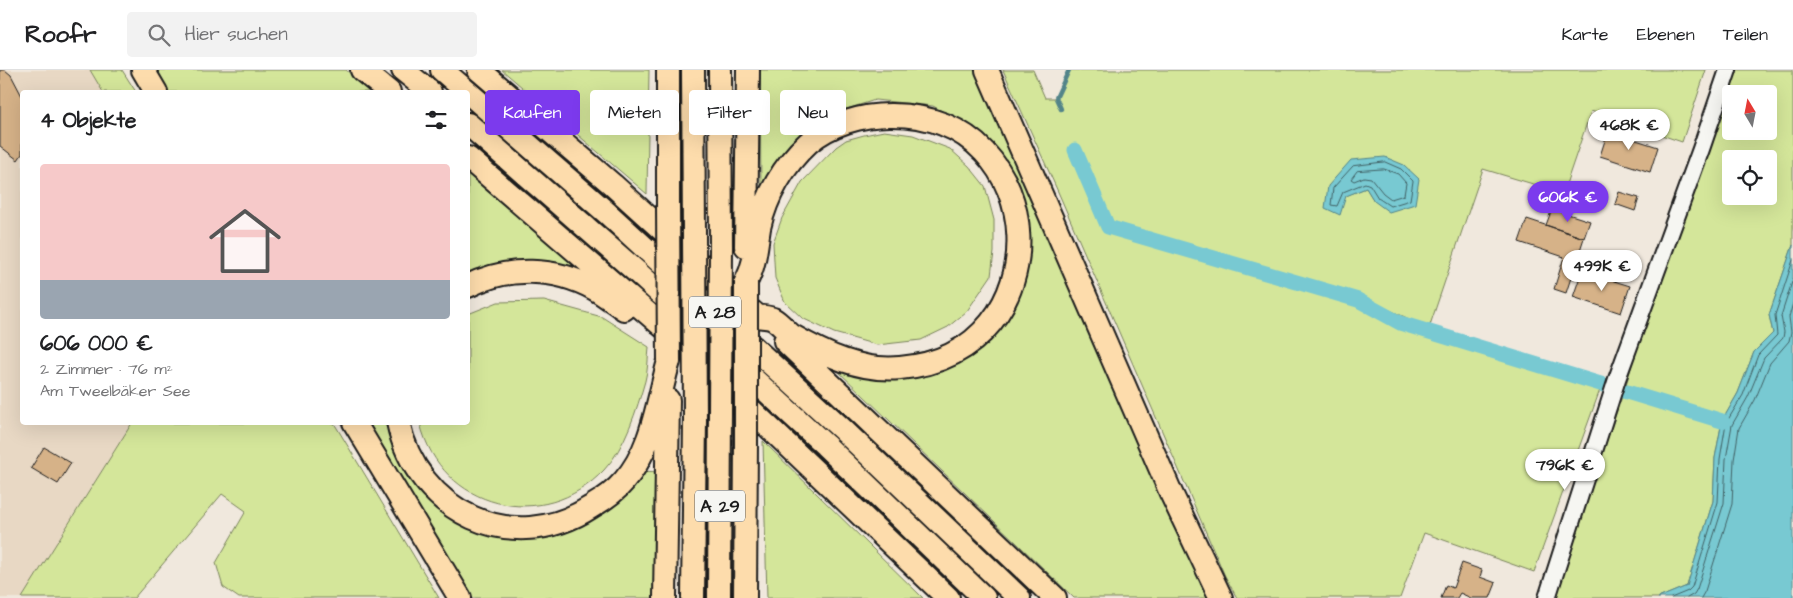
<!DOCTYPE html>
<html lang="de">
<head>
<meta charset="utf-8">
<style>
	:root { --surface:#fff; --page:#f2f2f2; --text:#202124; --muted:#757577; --line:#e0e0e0; --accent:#7c3aed }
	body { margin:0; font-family:"Architects Daughter",sans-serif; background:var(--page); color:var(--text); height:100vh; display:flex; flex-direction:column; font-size:19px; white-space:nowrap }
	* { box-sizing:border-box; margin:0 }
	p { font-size:16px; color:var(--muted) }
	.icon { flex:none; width:28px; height:28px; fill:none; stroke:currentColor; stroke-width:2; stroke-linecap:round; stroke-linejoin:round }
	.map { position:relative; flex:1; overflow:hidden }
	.drawer { position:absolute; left:20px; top:20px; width:450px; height:335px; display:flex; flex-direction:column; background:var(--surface); border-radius:5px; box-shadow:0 5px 20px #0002 }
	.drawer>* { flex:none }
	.guide { position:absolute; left:485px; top:20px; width:475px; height:45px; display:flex; gap:10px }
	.needle { width:32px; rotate:350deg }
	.tools { position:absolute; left:1722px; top:15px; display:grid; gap:10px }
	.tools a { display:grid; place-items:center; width:55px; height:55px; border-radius:5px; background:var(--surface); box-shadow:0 5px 20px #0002; font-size:25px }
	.price { position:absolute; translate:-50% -42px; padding:0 11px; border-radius:18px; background:#fff; color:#222; font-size:16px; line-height:32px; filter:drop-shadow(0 1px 2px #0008) }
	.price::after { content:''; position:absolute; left:50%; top:30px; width:15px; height:11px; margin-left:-8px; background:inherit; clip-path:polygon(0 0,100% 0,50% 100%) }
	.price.on { background:var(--accent); color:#fff }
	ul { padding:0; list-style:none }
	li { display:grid; align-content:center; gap:10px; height:265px; padding:0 20px }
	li+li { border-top:1px solid var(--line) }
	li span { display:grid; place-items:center; height:155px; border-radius:5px; color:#555 }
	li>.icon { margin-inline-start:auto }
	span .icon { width:90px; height:90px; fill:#fffc; stroke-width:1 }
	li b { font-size:21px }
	h2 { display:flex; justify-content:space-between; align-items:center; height:60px; padding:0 20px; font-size:21px }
	.pill { padding:0 18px; border-radius:5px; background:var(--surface); box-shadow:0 5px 20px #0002; font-size:18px; line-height:45px }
	.pill.on { background:var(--accent); color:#fff }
	header { display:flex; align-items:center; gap:30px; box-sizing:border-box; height:70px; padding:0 25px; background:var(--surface); border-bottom:1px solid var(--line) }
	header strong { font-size:24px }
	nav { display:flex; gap:28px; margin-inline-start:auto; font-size:18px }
	.search { width:350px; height:45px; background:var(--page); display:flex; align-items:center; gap:12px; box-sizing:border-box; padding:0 18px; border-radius:5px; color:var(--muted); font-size:19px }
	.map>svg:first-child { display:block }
</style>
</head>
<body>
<header>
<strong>Roofr</strong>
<div class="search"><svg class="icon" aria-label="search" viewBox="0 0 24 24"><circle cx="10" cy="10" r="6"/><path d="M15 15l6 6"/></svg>Hier suchen</div>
<nav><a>Karte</a><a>Ebenen</a><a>Teilen</a></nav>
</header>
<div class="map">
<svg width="1793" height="528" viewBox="0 0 1793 528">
	<rect width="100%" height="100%" fill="#f0e8dd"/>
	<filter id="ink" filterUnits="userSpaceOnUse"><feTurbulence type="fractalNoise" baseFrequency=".02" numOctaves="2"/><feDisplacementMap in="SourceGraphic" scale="10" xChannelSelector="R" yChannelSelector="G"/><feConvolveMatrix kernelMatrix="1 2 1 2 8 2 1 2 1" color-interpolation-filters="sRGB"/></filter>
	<g filter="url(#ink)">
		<!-- built -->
		<path fill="#e8d8c4" d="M0,0h90l13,22h-81v330l110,1 -110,175h-22z"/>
		<!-- green -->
		<path fill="#d4e69a" stroke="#78815b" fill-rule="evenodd" d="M90,0h32l14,22h-33z
			M153,0h193l27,22h-206z
			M502,0h147l-2,124z
			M760,0h219l233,528h-138l-236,-227 -5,-5 16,2 140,-31 33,-136 -14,-32 -33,-40 -42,-23 -58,-6 -50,16 -33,30 -31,42z
			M1003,0h30l12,28h11l13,-28h637l-24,72 -91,-31 -28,82 -80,-24 -54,159 -61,-28 -4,8 32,19 205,60 -67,185 -110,-39 -24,65h-163l-12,-22 -166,-382zM1404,95l-30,36 -8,-13 -21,8z
			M1733,0h60v175l-24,70 4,18 -19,19 -16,41 -16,28 -7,37 -2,43 -26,85 -29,12h-106l73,-210 20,-67zM1731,24h38v37h-38zM1731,89h38v37h-38z
			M884,61l29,4 37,14 19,17 16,20 9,34v32l-3,24 -24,35 -19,16 -27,13 -44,5 -43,-12 -32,-15 -17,-16 -10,-24 -2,-35 9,-25 20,-36 34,-35 10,-7 18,-5z
			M468,103l85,73 26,26 -111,3z
			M544,231l58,16 47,30c-1,11 -1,23 -4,34 -8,28 -20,67 -41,89 -60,64 -163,39 -184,-47l48,-1v-108l30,-12z
			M132,353h202l105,175h-200l-16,-11 -7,-24 30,-52 -24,-17 -88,104h-112z
			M364,353h25l51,87 126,22 34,-17 23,-19 19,-25 17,1 -3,126h-186z
			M763,371l160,157h-156z"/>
		<!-- water -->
		<path fill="#78c9d2" stroke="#538489" d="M1385,87l19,8 15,14 -4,25 -26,8 -15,-11 -8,-13 -20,8 -6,19 -15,-7 3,-22 23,-26z
			M1793,175v353h-135l29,-12 26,-85 2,-43 7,-37 16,-28 16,-41 19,-19 -4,-18z"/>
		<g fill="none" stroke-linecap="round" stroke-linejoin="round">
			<!-- shore -->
			<path stroke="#416165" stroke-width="1" d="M1385,92l16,7 12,12 -3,19 -20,6 -12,-8 -8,-13 -5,-2 -22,9 -6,14 -6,-1 2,-17 20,-22z
				M1384,99l14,5 8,9 -2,12 -13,4 -8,-6 -12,-15 -7,-1 -10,4 -3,-2 6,-8z
				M1671,528l17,-7 4,-4 26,-85 2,-43 6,-36 17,-28 15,-40 19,-20 -2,-20 18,-55
				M1687,528l7,-4 3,-5 27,-86 2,-44 6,-34 16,-28 16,-39 19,-20 1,-6 -3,-16 12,-37
				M1701,528l4,-7 27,-87 2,-44 5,-32 16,-28 15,-37 19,-22 2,-9 -2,-15 4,-14"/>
			<!-- stream -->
			<path stroke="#538489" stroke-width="4.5" d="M1061,39l-5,-11 13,-28"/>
			<!-- canal -->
			<path stroke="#78c9d2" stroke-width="15" d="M1075,80l33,77 250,73 42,23 322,98"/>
		</g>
		<!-- building -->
		<path fill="#d6b288" stroke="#1c1c1c" d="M0,0h5l6,5 11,21v58l-4,6 -18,-14z
			M1608,61l50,16 -8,25 -50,-16z
			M1619,122l20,6 -4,13 -20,-7z
			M1552,139l38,12 -6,17 -38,-13z
			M1527,149l57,19 -18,55 -12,-4 10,-32 -45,-15z
			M1582,201l48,15 -9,27 -48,-16z
			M44,377l27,16 -13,21 -27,-16z
			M1462,493l20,7 -2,7 16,6 -6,15h-19l-11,-5 -3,5h-16l5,-13 7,3z"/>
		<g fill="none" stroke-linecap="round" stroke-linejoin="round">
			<!-- minor casing -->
			<g stroke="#1c1c1c" stroke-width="20">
				<path id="minor" d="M1547,528l70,-219 84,-230 27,-79"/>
			</g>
			<!-- highway casing -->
			<g stroke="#1c1c1c" stroke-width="26">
				<path id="highway" d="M143,0l13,22
					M362,0l27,22
					M403,0l27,22
					M442,0l165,143 235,216 177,169
					M479,0l134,115 144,131
					M693,0l1,163
					M720,0l1,178
					M987,0l184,423 50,105
					M468,54l170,149 187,172 159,153
					M468,88l199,172 281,268
					M668,135v-135
					M746,176l2,-176
					M746,212c9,-17 10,-35 13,-54 7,-32 25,-63 49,-85 21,-19 54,-28 82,-28 165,-2 174,240 10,253 -39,4 -76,-14 -109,-33 -6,-5 -11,-12 -18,-16 -4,-2 -11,-2 -16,-3
					M468,216c40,-20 87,-19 127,3 10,6 19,13 29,20
					M785,271l270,257
					M354,352l106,176
					M398,352c19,90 114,136 193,85 12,-7 24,-15 33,-26 29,-33 33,-79 45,-120
					M665,528l3,-198
					M693,528l2,-179
					M719,528l1,-185
					M745,528l1,-157"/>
			</g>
			<!-- minor -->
			<use href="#minor" stroke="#f6f6f2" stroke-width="16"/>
			<!-- highway -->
			<use href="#highway" stroke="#fddcac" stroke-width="22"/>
			<!-- highway-bridge casing -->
			<g stroke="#1c1c1c" stroke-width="26" stroke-linecap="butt">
				<path id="highway-bridge" d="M668,135l1,156
					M694,163l1,186
					M746,212v159
					M720,343l1,-165"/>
			</g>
			<!-- highway-bridge -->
			<use href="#highway-bridge" stroke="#fddcac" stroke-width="22"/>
		</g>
	</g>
	<g text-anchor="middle" stroke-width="5" stroke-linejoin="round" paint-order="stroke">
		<!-- shield labels -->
		<g fill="#f6f6f2" stroke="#5d5d5c" stroke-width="1">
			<rect x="689" y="226.5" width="52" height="31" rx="4"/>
			<rect x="695" y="420.5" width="50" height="31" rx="4"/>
		</g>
		<g font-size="18" font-weight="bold" fill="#1c1c1c">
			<text x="715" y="248">A 28</text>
			<text x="720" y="442">A 29</text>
		</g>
	</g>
</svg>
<div class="tools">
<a><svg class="needle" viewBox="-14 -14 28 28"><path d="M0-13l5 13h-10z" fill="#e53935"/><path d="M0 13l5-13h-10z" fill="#757577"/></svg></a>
<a><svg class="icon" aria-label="locate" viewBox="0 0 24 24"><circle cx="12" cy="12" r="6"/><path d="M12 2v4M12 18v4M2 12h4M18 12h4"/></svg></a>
</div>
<b class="price" style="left:1629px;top:81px">468K €</b>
<b class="price on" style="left:1568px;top:153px">606K €</b>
<b class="price" style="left:1602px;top:222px">499K €</b>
<b class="price" style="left:1565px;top:421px">796K €</b>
<div class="guide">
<a class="pill on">Kaufen</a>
<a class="pill">Mieten</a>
<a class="pill">Filter</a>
<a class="pill">Neu</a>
</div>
<section class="drawer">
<h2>4 Objekte<svg class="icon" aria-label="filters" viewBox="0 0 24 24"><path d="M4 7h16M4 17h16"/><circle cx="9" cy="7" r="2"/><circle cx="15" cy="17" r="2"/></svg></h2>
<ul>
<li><span style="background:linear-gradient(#f6c9c9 75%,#9aa5b1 0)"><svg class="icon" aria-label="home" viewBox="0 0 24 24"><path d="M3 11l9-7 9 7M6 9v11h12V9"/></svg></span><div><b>606 000 €</b><p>2 Zimmer · 76 m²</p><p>Am Tweelbäker See</p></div></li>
</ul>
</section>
</div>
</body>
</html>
